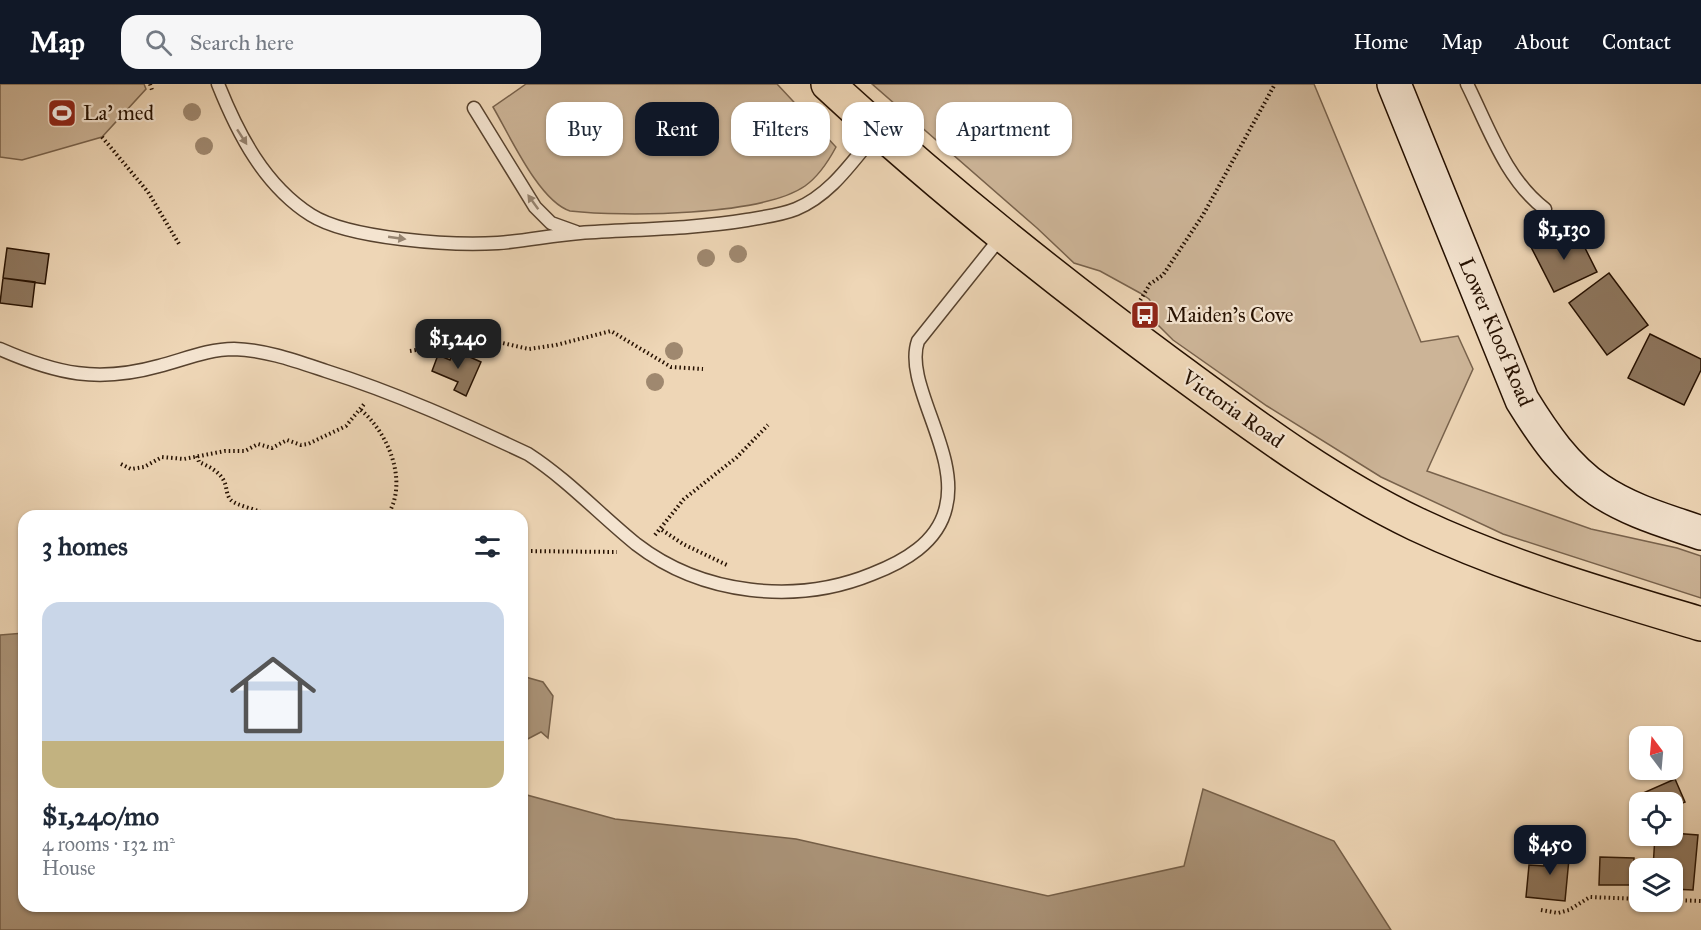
<!DOCTYPE html>
<html lang="en">
<head>
<meta charset="utf-8">
<style>
	:root { --surface:#fff; --page:#f6f6f7; --text:#1f2937; --muted:#747a83; --accent:#111827 }
	body { margin:0; font-family:"IM FELL Great Primer",serif; background:var(--page); color:var(--text); height:100vh; display:flex; flex-direction:column; font-size:22px; white-space:nowrap }
	* { box-sizing:border-box; margin:0 }
	p { font-size:20px; color:var(--muted) }
	.icon { flex:none; width:33px; height:33px; fill:none; stroke:currentColor; stroke-width:2; stroke-linecap:round; stroke-linejoin:round }
	.map { position:relative; flex:1; overflow:hidden }
	.side { position:absolute; left:18px; top:426px; width:510px; height:402px; display:flex; flex-direction:column; background:var(--surface); border-radius:18px; box-shadow:0 2px 4px #0004 }
	.side>* { flex:none }
	.banner { position:absolute; left:546px; top:18px; width:570px; height:54px; display:flex; gap:12px }
	.needle { width:39px; rotate:344deg }
	.controls { position:absolute; left:1629px; top:642px; display:grid; gap:12px }
	.controls a { display:grid; place-items:center; width:54px; height:54px; border-radius:12px; background:var(--surface); box-shadow:0 2px 4px #0004; font-size:30px }
	.price { position:absolute; translate:-50% -51px; padding:0 14px; border-radius:12px; background:var(--accent); color:#fff; font-size:20px; line-height:39px; filter:drop-shadow(0 2px 3px #0008) }
	.price::after { content:''; position:absolute; left:50%; top:36px; width:18px; height:14px; margin-left:-9px; background:inherit; clip-path:polygon(0 0,100% 0,50% 100%) }
	.price.active { background:#222; color:#fff }
	ul { padding:0; list-style:none }
	li { display:grid; align-content:center; gap:12px; height:318px; padding:0 24px }
	li span { display:grid; place-items:center; height:186px; border-radius:18px; color:#555 }
	li>.icon { margin-inline-start:auto }
	span .icon { width:108px; height:108px; fill:#fffc; stroke-width:1 }
	li b { font-size:26px }
	h2 { display:flex; justify-content:space-between; align-items:center; height:72px; padding:0 24px; font-size:26px }
	.pill { padding:0 21px; border-radius:18px; background:var(--surface); box-shadow:0 2px 4px #0004; font-size:21px; line-height:54px }
	.pill.active { background:var(--accent); color:#fff }
	header { display:flex; align-items:center; gap:36px; box-sizing:border-box; height:84px; padding:0 30px; background:var(--accent); color:#fff }
	header strong { font-size:28px }
	nav { display:flex; gap:33px; margin-inline-start:auto; font-size:21px }
	.search { width:420px; height:54px; background:var(--page); display:flex; align-items:center; gap:15px; box-sizing:border-box; padding:0 21px; border-radius:18px; color:var(--muted); font-size:22px }
	.map>svg:first-child { display:block }
</style>
</head>
<body>
<header>
<strong>Map</strong>
<div class="search"><svg class="icon" aria-label="search" viewBox="0 0 24 24"><circle cx="10" cy="10" r="6"/><path d="M15 15l6 6"/></svg>Search here</div>
<nav><a>Home</a><a>Map</a><a>About</a><a>Contact</a></nav>
</header>
<div class="map">
<svg width="1701" height="846" viewBox="0 0 1701 846">
	<rect width="100%" height="100%" fill="#eed6b6"/>
	<filter id="stains"><feTurbulence type="fractalNoise" baseFrequency=".00333" numOctaves="4"/><feColorMatrix values="0 0 0 0 .2 0 0 0 0 .09 0 0 0 0 .02 0 0 0 .5 -.17"/></filter>
	<radialGradient id="worn" r=".72"><stop offset=".6" stop-color="#630" stop-opacity="0"/><stop offset="1" stop-color="#630" stop-opacity=".3"/></radialGradient>
	<!-- green -->
	<path fill="#ccb497" stroke="#78624c" stroke-width="1.5" d="M0,0h144l2,5 -44,48 -80,23 -22,-3z
		M526,0h251l59,63c-8,15 -17,29 -31,39 -43,30 -182,31 -235,25 -31,-10 -60,-75 -77,-104z
		M872,0h442l107,258 37,-6 15,33 -46,102 164,58 86,19 24,8v42l-198,-64 -122,-57 -114,-71 -94,-66 -17,-17 2,-10 -9,-14 -9,-6 -40,-22 -26,-8 -37,-35z"/>
	<!-- water -->
	<path fill="#aa9378" stroke="#755f48" stroke-width="1.5" d="M24,549v273h498v-117l5,6 88,24 181,20 252,57 136,-30 19,-77 131,52 57,89h-1391v-295z
		M522,592l21,6 10,14 -5,42 -7,-6 -19,10z"/>
	<!-- building -->
	<path fill="#8e775f" stroke="#251000" stroke-width="1.5" d="M1577,148l20,40 -43,20 -24,-47 19,-9 4,8z
		M7,164l42,6 -4,30 -42,-6z
		M1609,189l39,52 -41,30 -38,-52z
		M3,194l32,4 -3,25 -32,-4z
		M1650,250l51,25v11l-17,35 -56,-27z
		M454,266l27,12 -15,34 -12,-6 4,-8 -26,-11 6,-16 12,5z
		M1675,695l10,23 -13,5v-5h-24l-5,-9z
		M1672,749l26,2 -5,55 -21,-1v-21h-19l2,-32h17z
		M1546,762l24,2 -5,53 -39,-4 3,-32 15,1z
		M1600,773l34,1 -1,27h-34z"/>
	<g fill="none" stroke-linecap="round" stroke-linejoin="round">
		<!-- lane casing -->
		<g stroke="#57422e" stroke-width="15">
			<path id="lane" d="M218,0c20,50 46,101 93,131 38,24 142,31 187,28 28,-2 55,-8 82,-10 56,-4 112,-4 167,-13 17,-3 34,-5 49,-11 36,-15 57,-49 82,-78
				M1467,0c21,42 39,96 78,125
				M474,24l61,99 16,16 25,9
				M0,265c57,25 98,34 159,17 24,-6 49,-17 75,-17 32,1 62,12 92,22 70,22 136,52 202,83 40,26 71,60 108,90 66,51 160,61 236,30 31,-12 66,-31 74,-67 14,-55 -43,-124 -28,-166l83,-104"/>
		</g>
		<!-- secondary casing -->
		<g stroke="#251000" stroke-width="36">
			<path id="secondary" d="M1394,0l128,316c21,34 44,68 77,90 31,21 68,31 102,43"/>
		</g>
		<!-- primary casing -->
		<g stroke="#251000" stroke-width="36">
			<path id="primary" d="M828,0c109,101 224,193 343,281 78,57 157,117 245,159 91,43 188,71 285,100"/>
		</g>
		<!-- path -->
		<path stroke="#251000" stroke-width="4" stroke-dasharray="1.5 3" stroke-linecap="butt" d="M150,0l2,6
			M102,53l46,55 31,52
			M1138,220l12,-20 13,-9 40,-60 72,-131
			M410,267l75,-12 44,10 27,-4 55,-14 60,36 32,2
			M361,326c28,24 48,73 26,106
			M197,372l2,6c9,4 20,9 25,19 3,6 2,13 6,18 5,7 29,10 38,17
			M121,380l10,5 13,-2 18,-10 22,2 41,-8h20l13,-7 14,4 15,-8 14,5 7,-1 38,-18 19,-23
			M662,446l21,14 46,22
			M655,451l29,-36 53,-42 31,-32
			M522,467l95,1
			M1672,816l29,1
			M1541,826l17,3 11,-3 21,-13 50,2"/>
		<!-- lane -->
		<use href="#lane" stroke="#f4e4d0" stroke-width="12"/>
		<!-- secondary -->
		<use href="#secondary" stroke="#f4e4d0" stroke-width="33"/>
		<!-- primary -->
		<use href="#primary" stroke="#eed6b6" stroke-width="33"/>
	</g>
	<!-- trees -->
	<g fill="#9f886f">
		<circle cx="192" cy="28" r="9"/>
		<circle cx="204" cy="62" r="9"/>
		<circle cx="738" cy="170" r="9"/>
		<circle cx="706" cy="174" r="9"/>
		<circle cx="674" cy="267" r="9"/>
		<circle cx="655" cy="298" r="9"/>
	</g>
	<!-- one-way arrows -->
	<defs><path id="oneway-solid" d="M-6-.8H1V-3.2L6.5 0L1 3.2V.8H-6Z" transform="scale(1.5)"/></defs>
	<g fill="#978572">
		<use href="#oneway-solid" transform="translate(242 53) rotate(57)"/>
		<use href="#oneway-solid" transform="translate(533 118) rotate(-126)"/>
		<use href="#oneway-solid" transform="translate(397 154) rotate(8)"/>
	</g>
	<!-- icons -->
	<defs>
		<g id="stadium-square" transform="scale(1.5)"><rect x="-9" y="-9" width="18" height="18" rx="4" fill="#8f2418" stroke="#f4e4d0"/><path d="M0-5a6.5 5 0 1 0 0 10a6.5 5 0 1 0 0-10ZM-3.5-1.8h7v3.6h-7Z" fill="#fff"/></g>
		<g id="bus-square" transform="scale(1.5)"><rect x="-9" y="-9" width="18" height="18" rx="4" fill="#8f2418" stroke="#f4e4d0"/><path d="M-5-6H5V4H4V6H2V4H-2V6H-4V4H-5ZM-3.5-4V0h7V-4ZM-3.5 1.2v1.5H-2V1.2ZM2 1.2v1.5H3.5V1.2Z" fill="#fff"/></g>
	</defs>
	<g fill-rule="evenodd">
		<use href="#stadium-square" x="62" y="29"/>
		<use href="#bus-square" x="1145" y="231"/>
	</g>
	<g text-anchor="middle" stroke-width="4.5" stroke-linejoin="round" paint-order="stroke">
		<!-- poi labels -->
		<g font-size="21" fill="#251000" stroke="#f4e4d0" text-anchor="start">
			<text x="83" y="36">La' med</text>
			<text x="1166" y="238">Maiden's Cove</text>
		</g>
		<!-- street labels -->
		<g font-size="21" fill="#251000" stroke="#f4e4d0">
			<text transform="translate(1496 248) rotate(67)" y="7">Lower Kloof Road</text>
			<text transform="translate(1233 325) rotate(35)" y="7">Victoria Road</text>
		</g>
	</g>
	<rect width="100%" height="100%" filter="url(#stains)"/>
	<rect width="100%" height="100%" fill="url(#worn)"/>
</svg>
<div class="controls">
<a><svg class="needle" viewBox="-14 -14 28 28"><path d="M0-13l5 13h-10z" fill="#e53935"/><path d="M0 13l5-13h-10z" fill="#747a83"/></svg></a>
<a><svg class="icon" aria-label="locate" viewBox="0 0 24 24"><circle cx="12" cy="12" r="6"/><path d="M12 2v4M12 18v4M2 12h4M18 12h4"/></svg></a>
<a><svg class="icon" aria-label="layers" viewBox="0 0 24 24"><path d="M12 4l9 5-9 5-9-5zM3 14l9 5 9-5"/></svg></a>
</div>
<b class="price" style="left:1564px;top:177px">$1,130</b>
<b class="price active" style="left:458px;top:286px">$1,240</b>
<b class="price" style="left:1550px;top:792px">$450</b>
<div class="banner">
<a class="pill">Buy</a>
<a class="pill active">Rent</a>
<a class="pill">Filters</a>
<a class="pill">New</a>
<a class="pill">Apartment</a>
</div>
<section class="side">
<h2>3 homes<svg class="icon" aria-label="filters" viewBox="0 0 24 24"><path d="M4 7h16M4 17h16"/><circle cx="9" cy="7" r="2"/><circle cx="15" cy="17" r="2"/></svg></h2>
<ul>
<li><span style="background:linear-gradient(#c9d6e8 75%,#c2b280 0)"><svg class="icon" aria-label="home" viewBox="0 0 24 24"><path d="M3 11l9-7 9 7M6 9v11h12V9"/></svg></span><div><b>$1,240/mo</b><p>4 rooms · 132 m²</p><p>House</p></div></li>
</ul>
</section>
</div>
</body>
</html>
